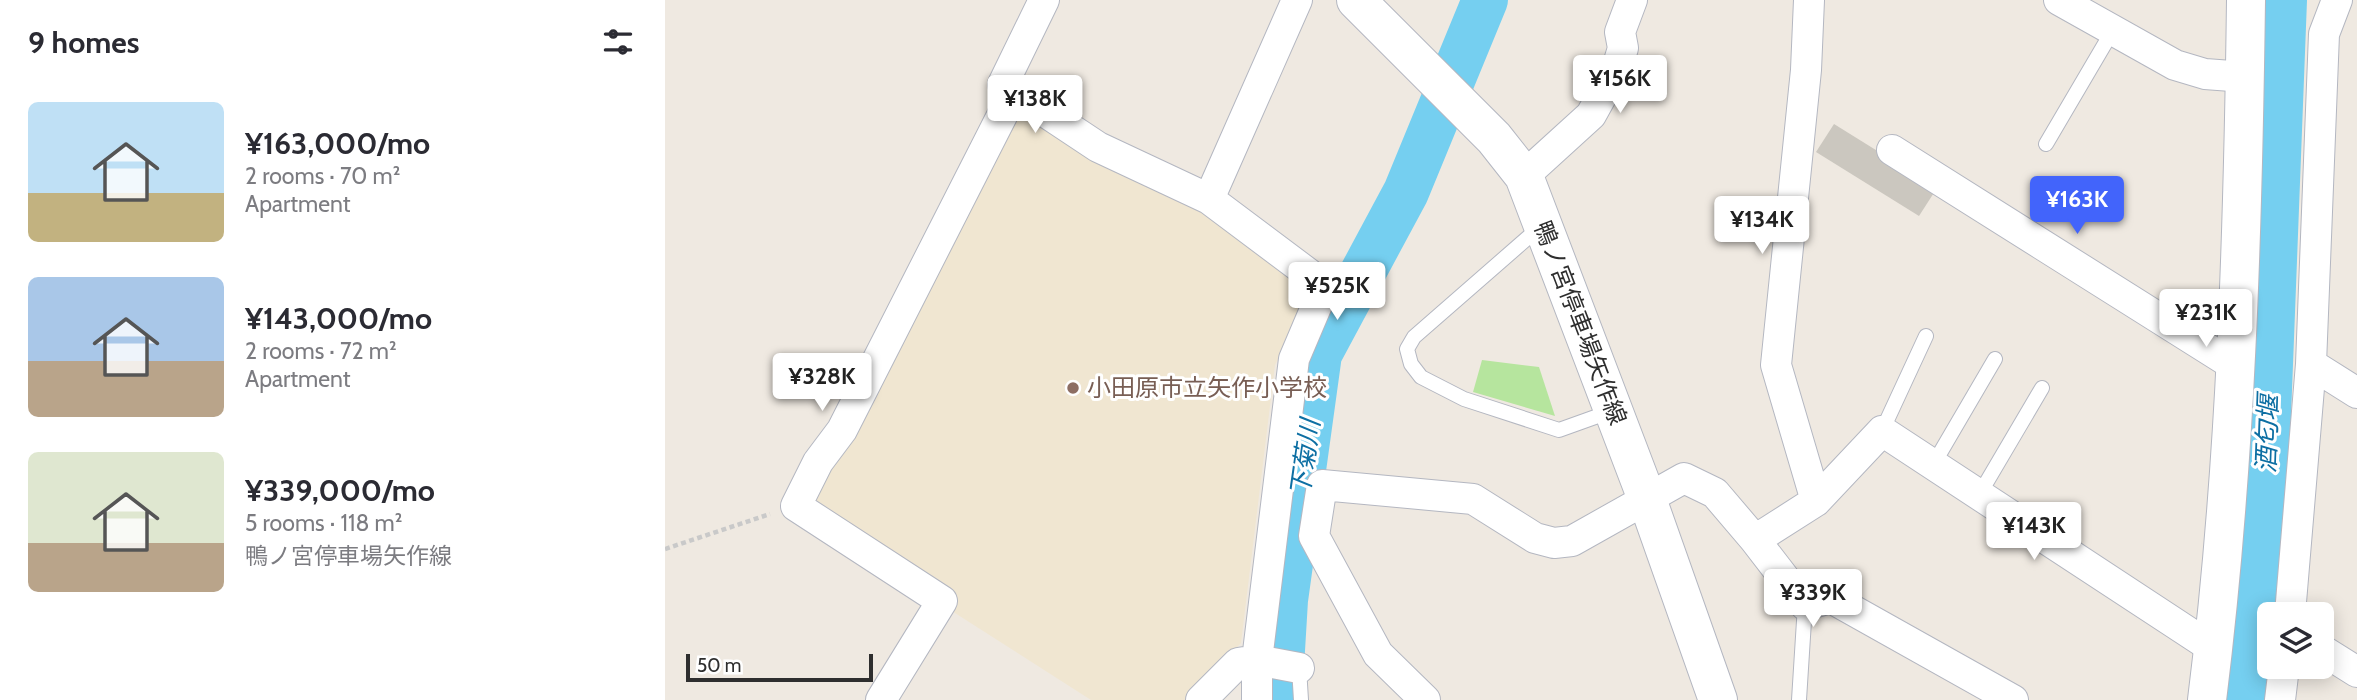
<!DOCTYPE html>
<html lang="en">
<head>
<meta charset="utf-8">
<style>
	:root { --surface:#fff; --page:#f2f2f3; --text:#2b2b33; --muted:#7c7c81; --accent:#4264fb }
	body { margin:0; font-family:Cabin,"Noto Sans JP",sans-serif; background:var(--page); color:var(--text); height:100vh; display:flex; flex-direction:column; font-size:26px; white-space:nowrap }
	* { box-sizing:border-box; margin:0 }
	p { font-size:23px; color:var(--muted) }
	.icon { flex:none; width:38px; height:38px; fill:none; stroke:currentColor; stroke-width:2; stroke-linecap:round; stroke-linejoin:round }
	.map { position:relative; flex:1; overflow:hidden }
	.sheet { display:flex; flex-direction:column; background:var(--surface); width:665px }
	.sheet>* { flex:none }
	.controls { position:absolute; left:1592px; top:602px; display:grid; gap:14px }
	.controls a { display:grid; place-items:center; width:77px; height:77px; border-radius:10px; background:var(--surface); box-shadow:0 4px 18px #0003; font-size:35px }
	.scale { position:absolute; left:21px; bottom:18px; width:187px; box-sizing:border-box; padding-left:7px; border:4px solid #2e2e2e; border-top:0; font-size:19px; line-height:24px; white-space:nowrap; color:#2e2e2e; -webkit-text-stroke:5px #fff; paint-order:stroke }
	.price { position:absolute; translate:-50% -60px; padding:0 16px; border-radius:7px; background:#fff; color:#222; font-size:23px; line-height:46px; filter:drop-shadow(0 2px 4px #0008) }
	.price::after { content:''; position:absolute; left:50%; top:42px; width:21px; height:16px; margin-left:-10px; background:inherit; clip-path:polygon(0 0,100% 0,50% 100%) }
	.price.selected { background:var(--accent); color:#fff }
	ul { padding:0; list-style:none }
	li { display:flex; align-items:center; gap:21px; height:175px; padding:0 28px }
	li span { display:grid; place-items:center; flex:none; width:196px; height:140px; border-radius:10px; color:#555 }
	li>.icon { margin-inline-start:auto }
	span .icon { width:84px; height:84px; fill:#fffc; stroke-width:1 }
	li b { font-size:30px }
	h2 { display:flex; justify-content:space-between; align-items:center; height:84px; padding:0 28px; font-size:30px }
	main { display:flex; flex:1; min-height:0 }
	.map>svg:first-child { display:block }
</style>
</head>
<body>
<main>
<section class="sheet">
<h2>9 homes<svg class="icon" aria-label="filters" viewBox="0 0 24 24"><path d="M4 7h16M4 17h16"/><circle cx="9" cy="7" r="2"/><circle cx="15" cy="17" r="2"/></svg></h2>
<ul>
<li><span style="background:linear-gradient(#bfe0f5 65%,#c2b280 0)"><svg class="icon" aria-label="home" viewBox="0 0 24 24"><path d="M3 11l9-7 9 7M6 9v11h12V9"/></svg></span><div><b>¥163,000/mo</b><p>2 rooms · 70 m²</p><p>Apartment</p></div></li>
<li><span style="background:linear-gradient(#a9c7e8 60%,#b9a48a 0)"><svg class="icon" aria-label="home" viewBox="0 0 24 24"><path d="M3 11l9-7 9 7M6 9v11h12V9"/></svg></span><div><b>¥143,000/mo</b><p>2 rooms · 72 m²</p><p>Apartment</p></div></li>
<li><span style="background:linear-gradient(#dfe7d0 65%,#b9a48a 0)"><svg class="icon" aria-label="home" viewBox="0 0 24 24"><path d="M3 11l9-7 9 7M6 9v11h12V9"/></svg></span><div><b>¥339,000/mo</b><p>5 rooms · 118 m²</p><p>鴨ノ宮停車場矢作線</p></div></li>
</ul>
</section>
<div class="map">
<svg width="1692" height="700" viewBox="0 0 1692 700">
	<rect width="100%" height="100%" fill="#efe9e1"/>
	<!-- education -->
	<path fill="#f0e6d1" d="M359,114l169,91 115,83 2,10 -35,67 -34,278 -55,57h-95l-147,-94 -132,-101 198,-387z"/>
	<!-- green -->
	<path fill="#b6e59e" d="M817,360l57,7 16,49 -82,-24z"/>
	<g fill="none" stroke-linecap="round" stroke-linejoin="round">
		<!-- river -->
		<path stroke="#75cff0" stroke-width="46" d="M614,700l6,-100 34,-246 87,-162 79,-192
			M1581,700l17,-154 21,-546"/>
	</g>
	<!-- building -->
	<path fill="#cbc7bf" d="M1169,124l103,64 -18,28 -103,-64z"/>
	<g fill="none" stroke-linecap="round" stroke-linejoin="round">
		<!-- lane casing -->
		<g stroke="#b4b7c1" stroke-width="16">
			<path id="lane" d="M1381,144l67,-114
				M875,227l-126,110 -7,12 4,15 10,13 43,22 95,31 53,-19
				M1217,431l44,-95
				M1268,465l62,-106
				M1314,495l63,-107
				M634,668l2,32
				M1134,700l6,-95"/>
		</g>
		<!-- street casing -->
		<g stroke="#b4b7c1" stroke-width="32">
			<path id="street" d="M379,0l-41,84 95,63 111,52
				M1144,0l-3,70 -30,295 40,136
				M1394,0l116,65 30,9 40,3
				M1227,150l343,216
				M859,176l67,-61 26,-47 6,-20 -3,-16 12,-32
				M1646,364l46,29
				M1090,540l61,-39 66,-70 332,218
				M1625,614l21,-250 13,-330 13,-34
				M1657,650l35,22
				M216,700l61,-99 -146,-95 22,-44 24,-32 172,-338
				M536,700l37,-37 19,-3 42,8
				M592,700v-40l37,-301 31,-73 -116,-87 88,-199
				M760,700l-47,-46 -64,-118 8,-51 151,14 62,39 19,5 18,-2 112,-63 31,15 40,47 50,65 26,-7 182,102
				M1615,700l4,-33"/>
		</g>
		<!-- secondary casing -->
		<g stroke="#b4b7c1" stroke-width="40">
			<path id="secondary" d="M691,0l138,138 30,38 123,323 71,201
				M1542,700c29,-231 36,-467 39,-700"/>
		</g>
		<!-- path -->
		<path stroke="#c9c9c9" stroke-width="4.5" stroke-dasharray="5 3.5" stroke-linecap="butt" d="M0,549l105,-35"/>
		<!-- lane -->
		<use href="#lane" stroke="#fff" stroke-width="14"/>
		<!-- street -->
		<use href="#street" stroke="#fff" stroke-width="30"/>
		<!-- secondary -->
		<use href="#secondary" stroke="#fff" stroke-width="38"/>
	</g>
	<!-- markers -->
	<circle fill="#8d6e63" stroke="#fff" stroke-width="2.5" cx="408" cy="388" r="7"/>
	<g text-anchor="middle" stroke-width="6" stroke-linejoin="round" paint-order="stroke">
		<!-- street labels -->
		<g font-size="24" fill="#2e2e2e" stroke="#fff">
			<text transform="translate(915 323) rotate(69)" y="8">鴨ノ宮停車場矢作線</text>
		</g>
		<!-- education labels -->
		<g font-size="24" fill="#785e54" stroke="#fff" text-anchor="start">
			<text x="422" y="396">小田原市立矢作小学校</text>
		</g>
		<!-- water labels -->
		<g font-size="26" font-style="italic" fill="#0d6fa3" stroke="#fff">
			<text transform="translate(1602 434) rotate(-88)" y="9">酒匂堰</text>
			<text transform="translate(640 458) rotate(-82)" y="9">下菊川</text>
		</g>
	</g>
</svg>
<div class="controls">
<a><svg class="icon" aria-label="layers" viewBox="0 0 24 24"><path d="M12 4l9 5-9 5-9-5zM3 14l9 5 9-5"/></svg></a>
</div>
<div class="scale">50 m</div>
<b class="price" style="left:955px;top:115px">¥156K</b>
<b class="price" style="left:370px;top:135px">¥138K</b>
<b class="price selected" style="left:1412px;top:236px">¥163K</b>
<b class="price" style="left:1097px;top:256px">¥134K</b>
<b class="price" style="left:672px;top:322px">¥525K</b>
<b class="price" style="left:1541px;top:349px">¥231K</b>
<b class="price" style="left:157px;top:413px">¥328K</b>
<b class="price" style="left:1369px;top:562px">¥143K</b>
<b class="price" style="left:1148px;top:629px">¥339K</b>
</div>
</main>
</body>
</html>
